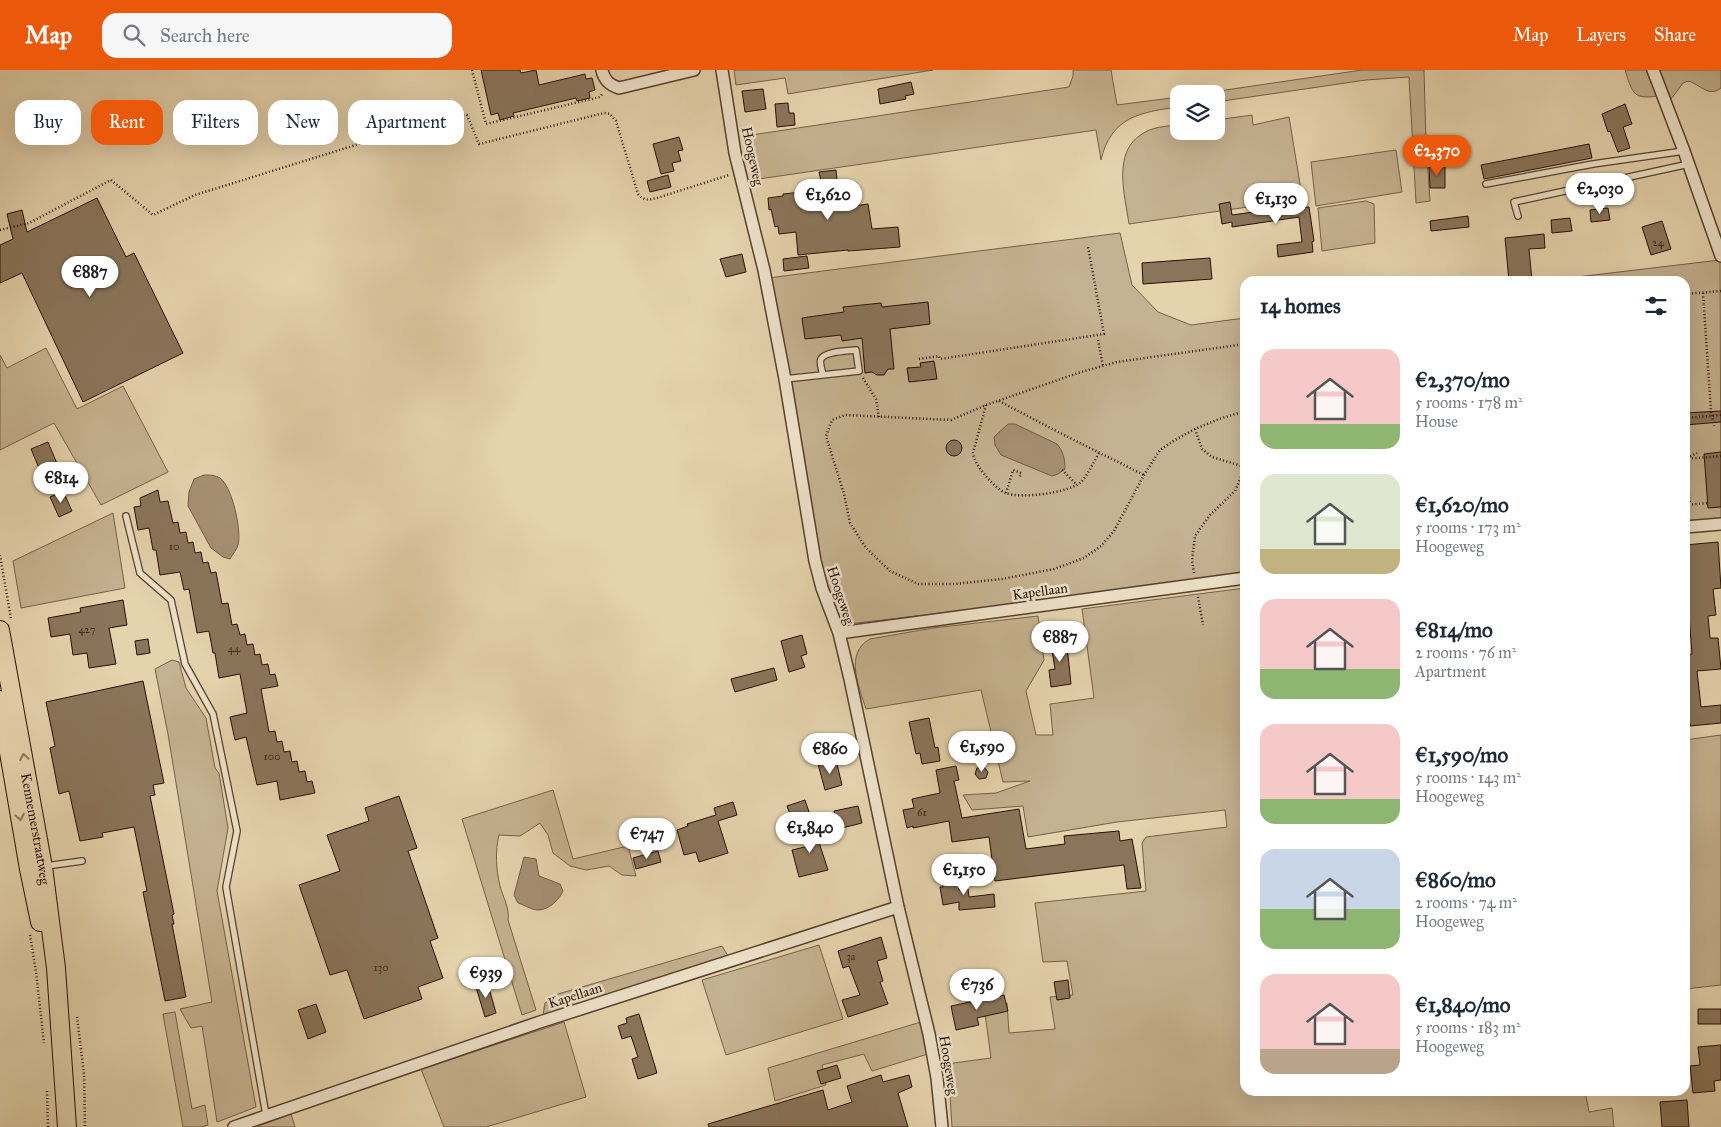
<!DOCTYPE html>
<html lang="en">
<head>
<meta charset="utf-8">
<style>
	:root { --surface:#fff; --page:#f6f6f7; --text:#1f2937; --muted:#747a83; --accent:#ea580c }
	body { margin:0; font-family:"IM FELL Great Primer",serif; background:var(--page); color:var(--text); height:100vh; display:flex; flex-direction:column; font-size:19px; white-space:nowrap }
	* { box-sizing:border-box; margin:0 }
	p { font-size:16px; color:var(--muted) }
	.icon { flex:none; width:28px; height:28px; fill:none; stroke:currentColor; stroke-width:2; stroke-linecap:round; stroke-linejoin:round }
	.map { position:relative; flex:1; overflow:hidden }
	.side { position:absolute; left:1240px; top:206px; width:450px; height:820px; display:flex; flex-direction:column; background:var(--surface); border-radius:15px; box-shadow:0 5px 20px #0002 }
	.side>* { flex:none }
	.guide { position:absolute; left:15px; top:30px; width:475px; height:45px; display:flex; gap:10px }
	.fabs { position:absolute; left:1170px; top:15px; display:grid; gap:10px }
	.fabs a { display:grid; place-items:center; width:55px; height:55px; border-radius:10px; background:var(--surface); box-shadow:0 5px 20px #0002; font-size:25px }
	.price { position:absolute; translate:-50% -42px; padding:0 11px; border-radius:18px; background:#fff; color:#222; font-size:16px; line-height:32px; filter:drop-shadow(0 1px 2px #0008) }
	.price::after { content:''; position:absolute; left:50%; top:30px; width:15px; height:11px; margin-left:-8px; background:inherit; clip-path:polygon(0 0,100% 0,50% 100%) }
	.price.on { background:var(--accent); color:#fff }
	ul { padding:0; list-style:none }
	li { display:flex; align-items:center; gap:15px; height:125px; padding:0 20px }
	li span { display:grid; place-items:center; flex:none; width:140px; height:100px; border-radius:15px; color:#555 }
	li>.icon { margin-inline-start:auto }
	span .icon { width:60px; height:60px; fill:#fffc; stroke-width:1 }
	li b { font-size:21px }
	h2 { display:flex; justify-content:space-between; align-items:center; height:60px; padding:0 20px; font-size:21px }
	.tag { padding:0 18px; border-radius:15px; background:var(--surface); box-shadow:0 5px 20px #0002; font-size:18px; line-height:45px }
	.tag.on { background:var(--accent); color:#fff }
	header { display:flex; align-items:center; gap:30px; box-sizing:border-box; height:70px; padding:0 25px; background:var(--accent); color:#fff }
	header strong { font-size:24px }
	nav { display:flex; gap:28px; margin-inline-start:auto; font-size:18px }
	.search { width:350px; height:45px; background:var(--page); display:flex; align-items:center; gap:12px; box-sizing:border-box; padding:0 18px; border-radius:15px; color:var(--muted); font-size:19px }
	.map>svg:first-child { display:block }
</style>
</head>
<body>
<header>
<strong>Map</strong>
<div class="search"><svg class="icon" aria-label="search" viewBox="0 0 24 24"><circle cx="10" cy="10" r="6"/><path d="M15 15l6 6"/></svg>Search here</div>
<nav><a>Map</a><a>Layers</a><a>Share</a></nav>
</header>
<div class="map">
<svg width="1721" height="1057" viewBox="0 0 1721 1057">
	<rect width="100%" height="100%" fill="#e5d3ad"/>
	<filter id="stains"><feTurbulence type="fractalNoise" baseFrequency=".004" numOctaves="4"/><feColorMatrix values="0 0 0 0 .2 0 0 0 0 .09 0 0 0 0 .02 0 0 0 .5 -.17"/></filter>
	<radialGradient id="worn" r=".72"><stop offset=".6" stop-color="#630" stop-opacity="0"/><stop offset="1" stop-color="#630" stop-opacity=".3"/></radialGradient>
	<!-- green -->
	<path fill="#c5b290" stroke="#766048" d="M734,0h199l-145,24 -3,-16 -49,7z
		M1073,0h38l6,35 62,-8v10c-39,5 -68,10 -78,53l-5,-30 -344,50 -7,-44 324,-49 4,-11z
		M1362,0h62l2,73 4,58 -14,2 -7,-126 -43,3 -150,22v-8h-18z
		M1625,0h21l11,26c-25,4 -25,-5 -32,-26z
		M1659,0h62v18c-13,10 -21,-4 -33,-7l-5,2 -12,16z
		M1252,45l1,10 36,-8 14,85 -40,6 -1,-3 -133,19c-4,-28 -17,-72 13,-90 10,-7 24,-8 37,-9v6h37v-11z
		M1396,80l6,42 -86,14 -5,-44z
		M1366,131l8,3 1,39 -53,8 -4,-43z
		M1120,163l12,52 26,27 33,13 54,-7v259l-405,48 -20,-63 -52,-284z
		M1720,190l1,260 -36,5v-244h-142z
		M46,278l31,61 46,-23 45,86 -67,33 -47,-82 -54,27v-95l7,13z
		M113,443l12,75 -104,20 -8,-47z
		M1245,518v503h340l4,21 23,-4 2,19h-662l-2,-32 -4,-31 45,-6 -7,-52 23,-3 2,30 46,-4 -5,-32 23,-2 -6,-34 -24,1 -8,-59 111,-12 -4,-48 4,-6 81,-10 -2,-17 -108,12 -89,15 -5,-31 -51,4 -9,-15 33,-2 34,-12 -27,1 -22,-92 -115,19c-7,-22 -22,-56 4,-70l63,-11 105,-12 6,44 -18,31 10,44h17l-3,-31 44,-6 -12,-89z
		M172,590l7,2 7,26 20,30 9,50 4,5 9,55 -11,63 39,216 -39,15 -15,-96 -11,2 -11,-19 32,-7 -44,-268 -13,-65z
		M1721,665v250l-36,4v-249z
		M553,720l20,69 55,-13 8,30 -14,-1 -13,-9 -23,4 -16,-4 -17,-13 -5,-18 -8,-12 -20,13 -21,-1c-4,16 -3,35 1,51 3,11 10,23 8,34l28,90 -14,5 -60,-196z
		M819,875l24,74 -117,36 -24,-75z
		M722,876l6,10 -185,59 2,-12 13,-9z
		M175,942l17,97 13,-4 3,20 -7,2h-18l-20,-113z
		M564,952l22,75 -100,30h-42l-23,-58z
		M921,952l7,32 -56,17 -8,-17 -42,11 4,20 -51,16 -7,-33z
		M291,1044l4,13h-39z"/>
	<!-- water -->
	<path fill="#a59072" stroke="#735c44" d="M1008,354h7l42,20c6,7 8,15 8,25l-7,5 -6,2 -51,-21 -6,-10 -1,-8z
		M204,405c6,0 11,0 16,3 12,8 22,53 18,67 -1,4 -5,9 -8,14l-7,-2 -12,-9 -23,-42 1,-14 5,-13z
		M524,787l12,2 3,17 21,8 3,7c-4,9 -14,19 -25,19 -6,0 -14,-5 -20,-7l-4,-8z"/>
	<!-- building -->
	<path fill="#8a755a" stroke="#280f00" d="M481,0h39l1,3 15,-3 3,15 46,-11 1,5 6,-1 3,12 -6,2 1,6 -13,3 -1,-3 -63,15 1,3 -14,4 -2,-7 -7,2z
		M911,12l3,12 -9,2 1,3 -26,5 -2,-15z
		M763,19l3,20 -21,3 -3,-21z
		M788,33l1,10h5l1,12 -18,2 -2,-23z
		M1625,34l7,20 -9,3 7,21 -12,4 -8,-21 -2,1 -6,-18z
		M679,67l4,13 -5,1 3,10 -9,2 2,8 -13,3 -8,-30z
		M1589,74l3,14 -108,21 -3,-14z
		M1429,96h16v22h-15z
		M836,100l4,38 28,-4 4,25 26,-2 2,20 -52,4v-1l-50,5 -2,-23 -17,2 -1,-8 -3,1 -4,-18 -2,1 -1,-12 15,-2v-2l28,-3v-3l11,-2 -3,-14z
		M668,105l3,12 -21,5 -3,-11z
		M97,128l29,59 8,-4 49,100 -100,49 -61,-129 -22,10v-38l13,-6 -6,-25 15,-4 5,22z
		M1230,132l2,13 66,-9v2l11,-1 5,34 -2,1 1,10 -35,5 -1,-12 25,-3 -3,-25 -67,10v-5l-10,2 -3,-20z
		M1608,138l2,12 -19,2 -1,-12z
		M1468,146l1,11 -38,4 -1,-10z
		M1570,148l2,13 -20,2 -1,-13z
		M1662,151l9,28 -20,6 -9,-28z
		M1544,164l1,14 -16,1 3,32h-23l-4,-43z
		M742,184l4,18 -20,5 -6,-18z
		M807,186l2,12 -25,3 -1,-12z
		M1210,188l2,21 -69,5 -1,-21z
		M928,232l2,22 -40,5 4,40h-6l-4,6h-7l-5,-3 -7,1 -3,-35 -20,3 -1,-6 -36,4 -3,-21 42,-6 -1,-5 38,-4 1,4z
		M934,291l3,18 -28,3 -2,-14 14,-1 -1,-4z
		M1721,341v11l-36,3v-12z
		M946 378a8 8 0 1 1 16 0a8 8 0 1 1-16 0Z
		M48,372l10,24 -17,7 -10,-24z
		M1721,382v55l-13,1 -4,-54z
		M158,420l2,12 8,-1 5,22 5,-1 2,11 6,-1 2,11 5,-1 2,11 6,-1 2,11 5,-1 3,11 5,-1 6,32 6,-1 4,22 5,-1 3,11 5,-1 2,11 6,-1 2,11 5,-1 2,11 6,-1 2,11 5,-1 3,12 -17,3 8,43 6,-1 2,11 5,-1 2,11 6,-1 2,11 5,-1 2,11 6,-1 2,11 5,-1 3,12 -35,7 -3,-19 -20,4 -11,-48 -11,3 -5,-23 17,-4 -7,-39 -21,4 -4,-25h-2l-4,-22 -12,2 -8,-44 -5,1 -4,-18 -20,3 -4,-25h-3l-4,-22 -11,2 -4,-23 7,-1 -1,-8z
		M63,421l9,20 -13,6 -9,-20z
		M1718,472l3,46 -8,1 3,26 -8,1 2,22h8l3,31 -24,2 4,36 20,-2v18l-31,3 -2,-22 -3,1v-50l7,-1 -5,-64h-2v-45z
		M123,530l4,25 -18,3 7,36 -27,4 -2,-15 -14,2 -3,-21 -19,3 -3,-19 33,-6 -1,-4z
		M802,565l5,19 -6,2 4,11 -16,5 -8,-31z
		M1066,566l5,48 -20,3 -2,-17 6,-1 -5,-31z
		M148,569l2,14 -13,2 -2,-14z
		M774,598l3,12 -42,12 -4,-13z
		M143,611l21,102 -11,2 2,10 -5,1 24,118 -2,1 2,9h-2l14,73 -21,4 -22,-109 4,-1 -13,-64 -32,6 1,4 -23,4 -11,-50 -10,3 -9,-46 5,-2 -9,-44z
		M929,648l6,30 3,-1 2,14 -18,3 -2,-11 -4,1 -7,-32z
		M836,690l6,25 -17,5 -7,-26z
		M956,696l3,14 -5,1 8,37 57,-9 7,40 39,-5 -1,-8 55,-5 1,10 12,-2 9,49 -14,1 -3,-24 -129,16 -6,-44 -37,5 -3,-21 -36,7v-2l-6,2 -4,-18 11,-2 -2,-9 28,-6 -4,-23z
		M984,697l4,5 -2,6 -7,1 -4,-5 2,-6z
		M399,726l18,52 -9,3 30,87 -8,3 13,37 -25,9 4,12 -58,20 -17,-49 -17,5 -31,-90 41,-14 -13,-36 42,-14 -4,-13z
		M805,730l4,12 -18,5 -4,-11z
		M733,732l4,13 -19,6 10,32 -29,9 -3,-10 -12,3 -7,-25 11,-4 -1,-2 29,-9 -2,-7z
		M858,736l4,17 -24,6 -4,-18z
		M811,748l17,52 -29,7 -7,-27 17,-4 -6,-26z
		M658,781l3,11 -25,7 -3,-11z
		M956,805l3,15 9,-1 1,8 25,-3 1,13 -36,3v-8l-16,3 -3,-18h3v-10z
		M881,867l6,21 -10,3 6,20 -3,1 8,22 -40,13 -6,-17 18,-5 -11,-29 -6,2 -5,-17z
		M1068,910l2,18 -13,2 -3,-18z
		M487,911l9,32 -11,4 -10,-33z
		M1004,925l4,16 -31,7 2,7 -23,5 -5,-24z
		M316,934l10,28 -18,7 -10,-29z
		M1698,939h23v15h-23z
		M639,944l18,59 -19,6 -6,-20 6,-2 -7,-21 -9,3 -4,-13 9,-3 -1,-5z
		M1721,975v35l-7,1 1,10 -22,2 -3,-27 10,-1 -2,-18z
		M837,995l4,13 -20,6 -4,-13z
		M881,1005l2,7 26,-7 3,12 -14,6 10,34h-199l-1,-3 115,-34 5,20 24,-8 -5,-16z
		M1687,1030l2,27h-27l-2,-25z"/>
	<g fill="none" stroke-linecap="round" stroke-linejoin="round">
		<!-- lane casing -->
		<g stroke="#57402b" stroke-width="8">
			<path id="lane" d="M1486,114l107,-20 91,-13
				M1518,146l-4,-14 175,-38
				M785,309l74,-8 -3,-21c-8,1 -31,1 -35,9 -2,4 1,11 2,16
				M126,446l14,57 31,27 14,64 28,50 24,117 -11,56 40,228
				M46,796l36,-5"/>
		</g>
		<!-- street casing -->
		<g stroke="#57402b" stroke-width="14">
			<path id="street" d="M602,0c2,10 7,15 17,18l75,-18
				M722,0l13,83 29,117 21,109 30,182 7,27 17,45 11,46 48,228 31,127 8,44 5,49
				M1653,0l31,81 37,105
				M1685,457l36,-3
				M839,563l406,-55
				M234,1057l306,-105 358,-115"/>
		</g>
		<!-- primary casing -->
		<g stroke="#280f00" stroke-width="20">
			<g id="primary">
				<path id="s1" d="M0,560l43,237 13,101 11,159"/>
				<path d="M0,630l29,169 11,53"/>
			</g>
		</g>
		<!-- path -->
		<path stroke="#280f00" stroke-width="2.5" stroke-dasharray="1 2.5" stroke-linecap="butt" d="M472,0l14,54 114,-27 3,-4
			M0,160l29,-7 82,-43 42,35 42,-20 257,-80h15l12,29 125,-31 6,1 6,7 22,73c6,7 11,6 19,4l72,-23
			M1703,223l8,118 3,15
			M1685,224l36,-3
			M1098,270l5,26
			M1245,274l-128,18 -36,10 -95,33 -35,15 -106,-5 -13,5 -6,16 18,58 6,29 16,25 24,23 28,13h36l48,-5 52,-10 30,-11 17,-12 13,-15 30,-56 16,-25 15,-10 20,-11 24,-10 26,-8
			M919,289l20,-3 1,3 164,-25 -16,-87
			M863,308l13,21 3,19
			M999,331l65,34 80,40
			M986,335l-13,48c1,12 22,36 33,40 15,6 63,0 75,-11 7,-7 13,-21 18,-29
			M1685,348l36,-3
			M1195,359l7,20 10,8 33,10
			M1685,382l5,52
			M1687,388l10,-5
			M1685,389l36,-3
			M1062,400l14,14
			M1006,423l7,-23 8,3 -2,5
			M1685,435l23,-2
			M0,485l11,64
			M1194,503l-2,-13 3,-24 15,-21 25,-24 10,-23
			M1198,527l5,28
			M30,865l6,37 8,71
			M77,947l7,57 1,53
			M47,1021l1,36"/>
		<!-- lane -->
		<use href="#lane" stroke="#eee2ca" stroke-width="5.5"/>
		<!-- street -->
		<use href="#street" stroke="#eee2ca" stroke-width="11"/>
		<!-- primary -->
		<use href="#primary" stroke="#e5d3ad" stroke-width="18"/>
	</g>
	<!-- one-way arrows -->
	<defs><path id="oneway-chevron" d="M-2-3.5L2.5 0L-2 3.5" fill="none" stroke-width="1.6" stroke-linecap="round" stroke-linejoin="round" transform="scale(1.25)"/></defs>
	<g stroke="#907b5f">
		<use href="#oneway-chevron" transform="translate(24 687) rotate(-100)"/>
		<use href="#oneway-chevron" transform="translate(20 747) rotate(80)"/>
	</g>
	<g text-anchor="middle" stroke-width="5" stroke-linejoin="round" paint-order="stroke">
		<!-- number labels -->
		<g font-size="11" fill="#402816">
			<text x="1658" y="176">24</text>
			<text x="174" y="480">10</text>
			<text x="87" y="563">427</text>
			<text x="234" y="582">44</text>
			<text x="272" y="690">100</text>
			<text x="922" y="746">61</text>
			<text x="851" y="890">3a</text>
			<text x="381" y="901">130</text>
		</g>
		<!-- street labels -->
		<g font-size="14" fill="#280f00" stroke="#eee2ca">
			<text transform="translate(753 86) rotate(78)" y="5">Hoogeweg</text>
			<text transform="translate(1040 521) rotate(-8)" y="5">Kapellaan</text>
			<text transform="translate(841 525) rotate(72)" y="5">Hoogeweg</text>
			<text dy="5" stroke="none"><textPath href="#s1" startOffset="202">Kennemerstraatweg</textPath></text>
			<text transform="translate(575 925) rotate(-18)" y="5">Kapellaan</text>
			<text transform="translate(949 995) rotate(81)" y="5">Hoogeweg</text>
		</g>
	</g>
	<rect width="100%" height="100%" filter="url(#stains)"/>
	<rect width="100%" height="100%" fill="url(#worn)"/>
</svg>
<div class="fabs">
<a><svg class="icon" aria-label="layers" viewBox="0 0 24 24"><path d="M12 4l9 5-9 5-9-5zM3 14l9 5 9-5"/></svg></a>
</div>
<b class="price on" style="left:1437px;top:107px">€2,370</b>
<b class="price" style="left:1600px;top:145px">€2,030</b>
<b class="price" style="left:828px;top:151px">€1,620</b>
<b class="price" style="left:1276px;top:155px">€1,130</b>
<b class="price" style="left:90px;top:228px">€887</b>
<b class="price" style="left:61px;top:434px">€814</b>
<b class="price" style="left:1060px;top:593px">€887</b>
<b class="price" style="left:982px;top:703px">€1,590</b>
<b class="price" style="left:830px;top:705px">€860</b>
<b class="price" style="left:810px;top:784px">€1,840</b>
<b class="price" style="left:647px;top:790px">€747</b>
<b class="price" style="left:964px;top:826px">€1,150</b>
<b class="price" style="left:486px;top:929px">€939</b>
<b class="price" style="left:977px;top:941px">€736</b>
<div class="guide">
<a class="tag">Buy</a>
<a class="tag on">Rent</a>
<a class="tag">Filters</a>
<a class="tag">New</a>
<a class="tag">Apartment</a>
</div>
<section class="side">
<h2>14 homes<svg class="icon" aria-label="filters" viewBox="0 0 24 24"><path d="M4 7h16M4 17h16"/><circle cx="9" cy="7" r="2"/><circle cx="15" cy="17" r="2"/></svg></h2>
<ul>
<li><span style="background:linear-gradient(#f6c9c9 75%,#8fb573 0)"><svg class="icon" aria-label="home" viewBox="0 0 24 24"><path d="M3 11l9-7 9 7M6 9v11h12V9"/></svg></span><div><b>€2,370/mo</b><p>5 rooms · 178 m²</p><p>House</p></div></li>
<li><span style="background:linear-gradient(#dfe7d0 75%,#c2b280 0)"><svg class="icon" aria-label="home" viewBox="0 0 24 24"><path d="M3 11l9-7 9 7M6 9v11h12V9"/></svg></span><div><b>€1,620/mo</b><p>5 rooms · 173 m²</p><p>Hoogeweg</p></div></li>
<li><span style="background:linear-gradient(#f6c9c9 70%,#8fb573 0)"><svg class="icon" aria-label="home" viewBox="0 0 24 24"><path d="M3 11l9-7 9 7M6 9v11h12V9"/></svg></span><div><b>€814/mo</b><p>2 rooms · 76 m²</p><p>Apartment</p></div></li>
<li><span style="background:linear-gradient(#f6c9c9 75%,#8fb573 0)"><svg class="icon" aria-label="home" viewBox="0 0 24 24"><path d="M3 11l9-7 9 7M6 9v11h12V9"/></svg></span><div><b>€1,590/mo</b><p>5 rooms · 143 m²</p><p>Hoogeweg</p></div></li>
<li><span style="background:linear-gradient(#c9d6e8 60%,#8fb573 0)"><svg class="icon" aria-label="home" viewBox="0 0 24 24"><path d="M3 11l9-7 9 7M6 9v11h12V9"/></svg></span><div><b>€860/mo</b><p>2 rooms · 74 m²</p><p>Hoogeweg</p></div></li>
<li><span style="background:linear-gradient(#f6c9c9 75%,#b9a48a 0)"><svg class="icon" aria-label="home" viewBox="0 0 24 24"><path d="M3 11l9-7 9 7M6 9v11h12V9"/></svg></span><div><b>€1,840/mo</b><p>5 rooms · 183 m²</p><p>Hoogeweg</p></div></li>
</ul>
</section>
</div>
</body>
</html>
